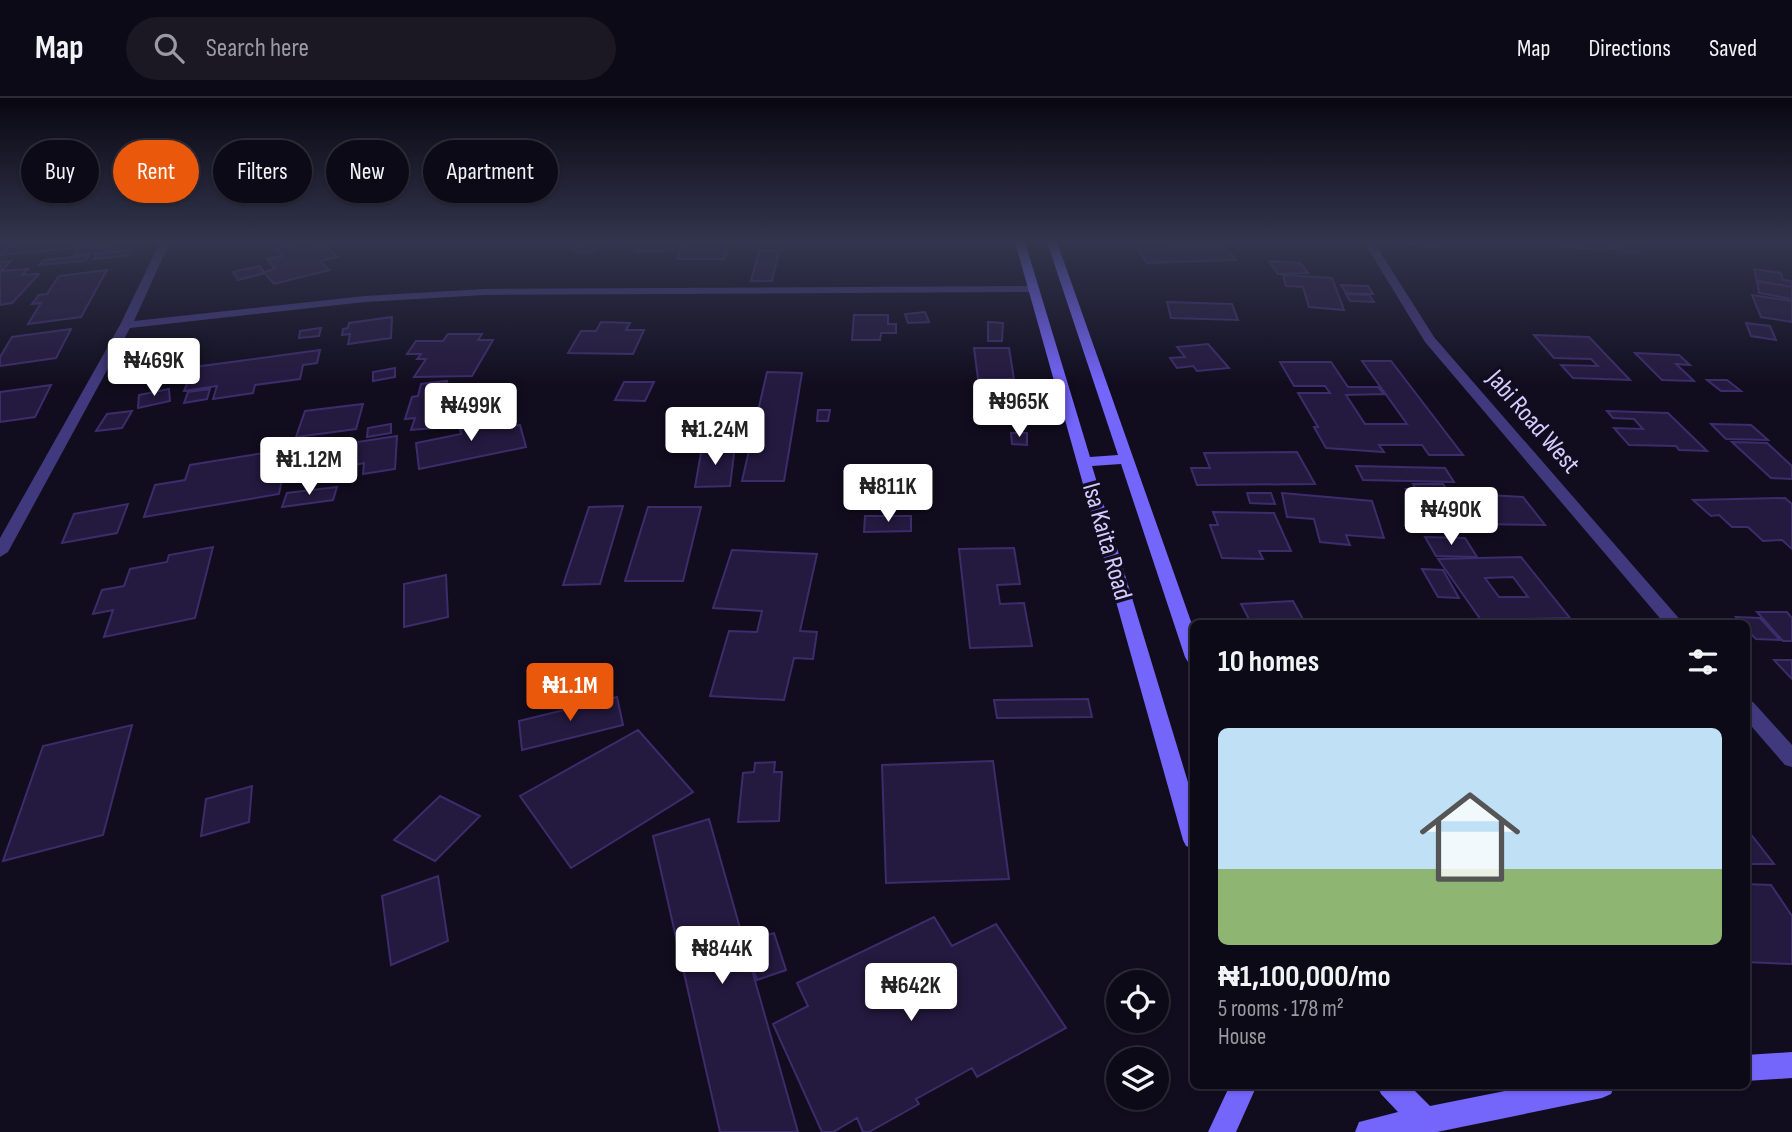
<!DOCTYPE html>
<html lang="en">
<head>
<meta charset="utf-8">
<style>
	:root { --surface:#0d0a17; --page:#1b1824; --text:#f1f3f6; --muted:#9a9aa1; --line:#2d2b36; --accent:#ea580c }
	body { margin:0; font-family:"Sofia Sans Condensed",sans-serif; background:var(--page); color:var(--text); height:100vh; display:flex; flex-direction:column; font-size:26px; white-space:nowrap }
	* { box-sizing:border-box; margin:0 }
	p { font-size:23px; color:var(--muted) }
	.icon { flex:none; width:38px; height:38px; fill:none; stroke:currentColor; stroke-width:2; stroke-linecap:round; stroke-linejoin:round }
	.map { position:relative; flex:1; overflow:hidden }
	.side { position:absolute; left:1190px; top:522px; width:560px; height:469px; display:flex; flex-direction:column; background:var(--surface); border-radius:10px; box-shadow:0 2px 5px #0004,0 0 0 2px var(--line) }
	.side>* { flex:none }
	.top-card { position:absolute; left:21px; top:42px; width:665px; height:63px; display:flex; gap:14px }
	.tools { position:absolute; left:1106px; top:872px; display:grid; gap:14px }
	.tools a { display:grid; place-items:center; width:63px; height:63px; border-radius:50%; background:var(--surface); box-shadow:0 2px 5px #0004,0 0 0 2px var(--line); font-size:35px }
	.price { position:absolute; translate:-50% -60px; padding:0 16px; border-radius:7px; background:#fff; color:#222; font-size:23px; line-height:46px; filter:drop-shadow(0 2px 4px #0008) }
	.price::after { content:''; position:absolute; left:50%; top:42px; width:21px; height:16px; margin-left:-10px; background:inherit; clip-path:polygon(0 0,100% 0,50% 100%) }
	.price.current { background:var(--accent); color:#fff }
	ul { padding:0; list-style:none }
	li { display:grid; align-content:center; gap:14px; height:371px; padding:0 28px }
	li span { display:grid; place-items:center; height:217px; border-radius:10px; color:#555 }
	li>.icon { margin-inline-start:auto }
	span .icon { width:126px; height:126px; fill:#fffc; stroke-width:1 }
	li b { font-size:30px }
	h2 { display:flex; justify-content:space-between; align-items:center; height:84px; padding:0 28px; font-size:30px }
	.tag { padding:0 24px; border-radius:32px; background:var(--surface); box-shadow:0 2px 5px #0004,0 0 0 2px var(--line); font-size:24px; line-height:63px }
	.tag.current { background:var(--accent); color:#fff }
	header { display:flex; align-items:center; gap:42px; box-sizing:border-box; height:98px; padding:0 35px; background:var(--surface); border-bottom:2px solid var(--line) }
	header strong { font-size:33px }
	nav { display:flex; gap:38px; margin-inline-start:auto; font-size:24px }
	.search { width:490px; height:63px; background:var(--page); display:flex; align-items:center; gap:18px; box-sizing:border-box; padding:0 24px; border-radius:38px; color:var(--muted); font-size:26px }
	.map>svg:first-child { display:block }
</style>
</head>
<body>
<header>
<strong>Map</strong>
<div class="search"><svg class="icon" aria-label="search" viewBox="0 0 24 24"><circle cx="10" cy="10" r="6"/><path d="M15 15l6 6"/></svg>Search here</div>
<nav><a>Map</a><a>Directions</a><a>Saved</a></nav>
</header>
<div class="map">
<svg width="1792" height="1034" viewBox="0 0 1792 1034">
	<rect width="100%" height="100%" fill="#110d1f"/>
	<!-- building -->
	<path fill="#24193f" stroke="#3d2c6b" stroke-width="2" fill-rule="evenodd" d="M13,144h75l-4,5 -84,8z
		M303,144h6l5,5 12,-2 11,12 -16,4 8,9 -55,14 -10,-12 11,-3 -8,-10 16,-3 -7,-8z
		M582,144h18l-7,10 -18,-1z
		M640,144h29l-4,9h-29z
		M683,144h47l-5,17h-48z
		M1401,144h33l2,5 -34,-3z
		M1552,144h48l1,8 -49,-5z
		M1621,144h15l3,10 -31,-4 -1,-5 15,2z
		M115,148l-5,6 -36,3 4,-6z
		M1225,148l11,14 -89,3 -9,-14z
		M131,152l-4,6 -34,3 4,-5z
		M759,153h20l-7,30h-21z
		M90,157l-5,6 -46,4 5,-5z
		M11,163l-10,10 27,-2 -6,6 17,-1 -27,29 -12,2v-43z
		M1269,163l31,2 8,10 -30,1z
		M259,168l6,7 -27,7 -5,-8z
		M1754,171l27,4 2,7 9,1v6l-35,-6z
		M107,172l-26,47 -53,7 13,-21 -9,1 7,-9 8,-1 12,-18z
		M1283,177l49,3 12,32 -35,-3 -6,-20 -17,-1z
		M1757,183l35,6v12l-33,-6z
		M1341,187l27,1 5,8 -27,-1z
		M1346,196l23,1 5,7 -24,-1z
		M1752,197l40,6v21l-31,-5z
		M1167,204l65,2 6,16 -67,-2z
		M925,214l4,10 -21,1 -3,-9z
		M854,217h34v9h8v9h-15l-1,7h-28z
		M392,219l-1,21 -43,6 2,-10 -8,1 1,-6 5,-1 1,-5z
		M601,224l29,1 -4,7h18l-11,24 -65,-1 13,-22h15z
		M988,224l15,1 -1,18h-14z
		M1746,225l24,3 6,14 -25,-4z
		M321,230l-2,8 -20,2 1,-7z
		M71,231l-15,29 -56,8v-9l12,-20z
		M448,236h34l-4,6h15l-21,36 -58,1 12,-18h-9l4,-5h-14l9,-13h27z
		M1534,237l55,2 41,43 -57,-2 -12,-13 37,1 -7,-7 -37,-1z
		M1208,246l21,24 -32,3 -4,-5 -16,2 -7,-10 15,-1 -8,-10z
		M974,250h35l5,31h-36z
		M320,252l-3,13 -14,2 -3,14 -45,6 -2,8 -40,6 4,-13 -33,5 10,-24z
		M1635,255l44,2 11,10 -14,-1 18,17 -32,-1z
		M1362,263h29l72,94h-34l-7,-10h-43l5,7 -58,-4 -12,-21h4l-20,-34h32l-5,-7h-31l-14,-24h51l17,25h30l6,7 -38,1 19,29h42z
		M395,270v9l-22,4v-9z
		M767,274l35,1 -18,108h-42z
		M1707,282h20l14,11h-20z
		M447,283l-12,47 -24,2 4,-12 -10,1 7,-22 6,-1 3,-12z
		M624,284h30l-9,19 -30,-1z
		M51,287l-16,32 -35,5v-30z
		M169,291l1,12 -32,7 1,-13z
		M210,291l-3,10 -23,4 4,-11z
		M363,306l-7,25 -60,8 9,-26z
		M818,312h12l-2,11h-11z
		M132,313l-10,17 -26,3 11,-17z
		M1607,313l61,2 39,38 -28,-1 -3,-4 -47,-1 -15,-17 29,1 -9,-10 -21,-1z
		M500,317l3,13 17,-3 6,22 -107,22 -3,-26 45,-9 -1,-5 12,-3 -1,-6z
		M391,326v9l-24,4 1,-9z
		M1711,326l40,1 17,15 -42,-1z
		M1011,335h16v12l-15,-1z
		M397,338l-2,33 -32,5 1,-11 -9,2 2,-23z
		M1732,344l35,1 25,23v13l-21,-1z
		M735,348l-5,40 -35,1 7,-40z
		M288,351l-9,45 -135,23 11,-32 30,-5 5,-15z
		M1297,354l18,32 -118,1 -6,-17h19l-6,-15z
		M1356,368l89,2 9,14 -91,-2z
		M1413,386h30l14,21h-41l-10,-16h10z
		M337,389l-4,13 -51,7 5,-14z
		M1247,395h24l4,11 -25,-1z
		M1282,395l90,8 12,37 -38,-3 4,10 -30,-3 -6,-23 -27,-2z
		M1487,397l36,2 22,28 -69,-1 -18,-26h31z
		M1785,400l7,6v45l-10,-9 -19,1 -15,-14h-16l-13,-12 -8,1 -18,-16z
		M128,406l-11,29 -55,10 12,-29z
		M623,408l-23,78 -37,1 26,-78z
		M648,409h53l-18,74h-58z
		M1213,414l61,1 17,38h-32l4,8 -41,-1 -12,-33h8z
		M865,418h46v15l-47,1z
		M1425,439l40,1 12,19 -41,-1z
		M213,449l-18,71 -91,19 9,-27 -20,4 9,-24 22,-4 6,-17 37,-7 2,-7z
		M1014,450l6,36 -23,1 3,19 24,-1 8,43 -62,2 -11,-99z
		M732,452l85,4 -17,77 17,1 -4,27 -19,-1 -10,42 -74,-4 19,-65 28,1 5,-21 -49,-3z
		M1521,459l49,61 -89,2 -43,-61zM1513,479l15,20h-29l-14,-19z
		M1422,471l21,1 16,28 -21,-1z
		M446,477l2,42 -44,10v-43z
		M1293,503l12,22h-54l-10,-19z
		M1757,514h30l5,6v23h-9z
		M1736,519l24,1 20,22 -24,-1 -10,-10v-6h-5z
		M1774,562h18v19z
		M617,599l6,28 -101,25 -3,-29z
		M1088,601l4,18 -95,1 -3,-18z
		M132,627l-29,110 -100,26 40,-115z
		M638,632l55,62 -122,76 -51,-72z
		M993,663l16,118 -123,4 -4,-118z
		M775,664l-1,10h8l-3,49 -41,1 5,-49 11,-1 1,-9z
		M252,688l-3,36 -48,14 5,-37z
		M440,698l40,20 -45,45 -41,-21z
		M709,721l89,313h-78l-67,-296z
		M1746,730l28,36h-28z
		M438,778l10,65 -57,24 -9,-69z
		M1746,786l25,1 21,31v48l-46,-2z
		M934,819l18,29 44,-22 70,104 -89,49 -5,-9 -56,31 3,5 -50,28h-6l-6,-14 -24,14h-11l-49,-108 35,-18 -11,-23z
		M774,835l12,37 -29,10 -12,-38z"/>
	<g fill="none" stroke-linecap="round" stroke-linejoin="round">
		<!-- street -->
		<path fill="#41397d" fill-rule="evenodd" d="M160,144h10l-36,79 231,-25 119,-7 550,-3 6,3 -6,3 -550,3 -119,7 -235,26 -122,224 -8,5v-19l120,-213z
			M1364,144h10l60,95 249,286h-19l-239,-281z
			M1746,602l7,2 39,43v22l-7,-2 -39,-45z"/>
		<!-- secondary -->
		<path fill="#7465fb" fill-rule="evenodd" d="M1015,144h10l65,215 28,-2 -71,-213h10l137,388v33l-6,-1 -3,-5 -64,-193 -29,2 102,336v47l-8,-3 -3,-6z
			M1792,954v26l-46,3v-26z
			M1230,987h27l-21,47h-28z
			M1377,987h32l21,21 105,-21h80l-4,9 -9,4 -165,34h-82l4,-10 39,-10 -17,-18z"/>
	</g>
	<!-- sky -->
	<linearGradient id="sky" x2="0" y2="1"><stop stop-color="#090711"/><stop offset="0.5" stop-color="#32354d"/><stop offset="1" stop-color="#32354d" stop-opacity="0"/></linearGradient>
	<rect width="1792" height="288" fill="url(#sky)"/>
	<g text-anchor="middle" stroke-width="7" stroke-linejoin="round" paint-order="stroke">
		<!-- street labels -->
		<g font-size="26" fill="#d5ccfe" stroke="#110d1f">
			<text transform="translate(1534 323) rotate(49)" y="9">Jabi Road West</text>
			<text transform="translate(1108 443) rotate(74)" y="9">Isa Kaita Road</text>
		</g>
	</g>
</svg>
<div class="tools">
<a><svg class="icon" aria-label="locate" viewBox="0 0 24 24"><circle cx="12" cy="12" r="6"/><path d="M12 2v4M12 18v4M2 12h4M18 12h4"/></svg></a>
<a><svg class="icon" aria-label="layers" viewBox="0 0 24 24"><path d="M12 4l9 5-9 5-9-5zM3 14l9 5 9-5"/></svg></a>
</div>
<b class="price" style="left:154px;top:300px">₦469K</b>
<b class="price" style="left:1019px;top:341px">₦965K</b>
<b class="price" style="left:471px;top:345px">₦499K</b>
<b class="price" style="left:715px;top:369px">₦1.24M</b>
<b class="price" style="left:309px;top:399px">₦1.12M</b>
<b class="price" style="left:888px;top:426px">₦811K</b>
<b class="price" style="left:1451px;top:449px">₦490K</b>
<b class="price current" style="left:570px;top:625px">₦1.1M</b>
<b class="price" style="left:722px;top:888px">₦844K</b>
<b class="price" style="left:911px;top:925px">₦642K</b>
<div class="top-card">
<a class="tag">Buy</a>
<a class="tag current">Rent</a>
<a class="tag">Filters</a>
<a class="tag">New</a>
<a class="tag">Apartment</a>
</div>
<section class="side">
<h2>10 homes<svg class="icon" aria-label="filters" viewBox="0 0 24 24"><path d="M4 7h16M4 17h16"/><circle cx="9" cy="7" r="2"/><circle cx="15" cy="17" r="2"/></svg></h2>
<ul>
<li><span style="background:linear-gradient(#bfe0f5 65%,#8fb573 0)"><svg class="icon" aria-label="home" viewBox="0 0 24 24"><path d="M3 11l9-7 9 7M6 9v11h12V9"/></svg></span><div><b>₦1,100,000/mo</b><p>5 rooms · 178 m²</p><p>House</p></div></li>
</ul>
</section>
</div>
</body>
</html>
